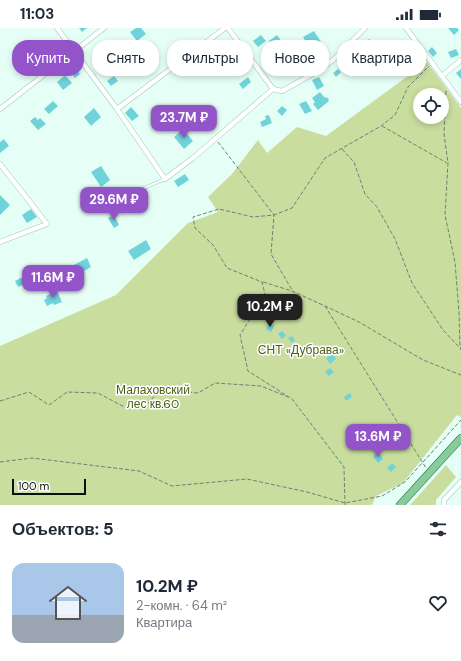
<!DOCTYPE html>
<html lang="ru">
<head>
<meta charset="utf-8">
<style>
	:root { --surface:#fff; --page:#f6f6f7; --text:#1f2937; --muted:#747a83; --accent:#9354ca }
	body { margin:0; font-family:"DM Sans",sans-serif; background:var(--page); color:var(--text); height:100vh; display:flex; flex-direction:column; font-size:15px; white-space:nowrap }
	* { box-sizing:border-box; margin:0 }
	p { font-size:13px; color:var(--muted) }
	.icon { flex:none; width:22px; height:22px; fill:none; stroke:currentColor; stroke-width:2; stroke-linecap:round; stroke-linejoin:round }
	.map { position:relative; height:477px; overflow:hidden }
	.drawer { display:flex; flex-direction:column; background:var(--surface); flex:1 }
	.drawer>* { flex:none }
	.banner { position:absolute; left:12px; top:12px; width:437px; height:36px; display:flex; gap:8px }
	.fabs { position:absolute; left:413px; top:60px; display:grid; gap:8px }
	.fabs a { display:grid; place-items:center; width:36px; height:36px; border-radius:50%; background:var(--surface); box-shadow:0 2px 6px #0003; font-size:20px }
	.scale { position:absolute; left:12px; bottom:10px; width:74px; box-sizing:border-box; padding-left:4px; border:2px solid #04140f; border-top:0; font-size:11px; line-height:14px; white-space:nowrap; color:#04140f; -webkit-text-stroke:3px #fff; paint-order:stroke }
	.price { position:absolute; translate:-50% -34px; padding:0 9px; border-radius:8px; background:var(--accent); color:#fff; font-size:13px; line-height:26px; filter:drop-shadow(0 1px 2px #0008) }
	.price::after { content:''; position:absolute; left:50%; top:24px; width:12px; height:9px; margin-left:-6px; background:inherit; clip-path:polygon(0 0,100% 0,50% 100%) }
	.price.active { background:#222; color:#fff }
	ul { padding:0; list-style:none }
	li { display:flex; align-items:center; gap:12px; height:100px; padding:0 12px }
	li span { display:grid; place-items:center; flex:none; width:112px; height:80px; border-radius:12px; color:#555 }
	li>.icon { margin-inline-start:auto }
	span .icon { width:48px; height:48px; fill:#fffc; stroke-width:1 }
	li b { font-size:17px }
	h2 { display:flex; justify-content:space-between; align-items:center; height:48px; padding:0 12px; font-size:17px }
	.chip { padding:0 14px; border-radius:16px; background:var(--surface); box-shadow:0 2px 6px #0003; font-size:14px; line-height:36px }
	.chip.active { background:var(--accent); color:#fff }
	.status { display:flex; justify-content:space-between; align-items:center; height:28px; padding:0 20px; background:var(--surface); direction:ltr }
	.status svg { height:11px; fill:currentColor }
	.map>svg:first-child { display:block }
</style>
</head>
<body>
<div class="status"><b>11:03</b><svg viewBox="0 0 49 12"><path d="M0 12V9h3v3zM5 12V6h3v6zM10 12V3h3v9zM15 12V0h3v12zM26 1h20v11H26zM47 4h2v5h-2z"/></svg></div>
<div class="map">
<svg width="461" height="477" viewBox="0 0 461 477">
	<rect width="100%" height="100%" fill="#e5fff7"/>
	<!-- green -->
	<path fill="#c9dd9e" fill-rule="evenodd" d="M427,34l34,46v309l-4,-2 -54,68 -27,13 -4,9h-372v-159l116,-51 72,-72 30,-11 -10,-15 24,-23 26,-34 9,13 30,-26 29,9zM420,67h22v22h-22z
		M446,437l10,12 -20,23v5h-26z"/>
	<!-- building -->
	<path fill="#71d3da" d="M79,0h8l-5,4z
		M136,0h5l5,6 -9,7 -7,-9z
		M448,0h9l2,2 -5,5z
		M314,3l7,11 -6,3 -2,-4 -6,3 -4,-7z
		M261,7l5,6 -8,6 -5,-6z
		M277,7l5,7 -8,6 -5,-7z
		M369,11l5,5 -7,6 -5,-6z
		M224,15l7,8 -12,12 -8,-8z
		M286,16l6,6 -6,5 -6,-6z
		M432,19l5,6 -4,4 -5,-6z
		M105,20l5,7 -7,5 -5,-7z
		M456,21l3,6 -8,3 -3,-6z
		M303,25l5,7 -5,4 -5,-7z
		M283,31l4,6 -9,7 -4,-5z
		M300,37l6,7 -6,4 -6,-7z
		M74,39l6,7 -5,4 -6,-7z
		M338,41l3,3 -5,5 -3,-4z
		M461,41v10l-5,-6z
		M65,47l7,8 -9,7 -6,-8z
		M114,48l4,5 -7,5 -4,-5z
		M248,49l3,5 -8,7 -4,-5z
		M319,49l5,9 -7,4 -5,-10z
		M320,64l4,5 4,1 1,3 -11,9 -5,-6 2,-2 -3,-4z
		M53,73l5,5 -9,8 -5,-5z
		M306,73l6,10 -7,3 -6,-10z
		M282,78l5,4 -5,6 -5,-5z
		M131,79l8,9 -7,5 -7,-8z
		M94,80l7,9 -10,9 -7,-9z
		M269,87l3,8 -10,4 -2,-5 6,-3 -1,-3z
		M35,89l3,3 2,-2 6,6 -8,6 -8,-9z
		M183,101l10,12 -9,8 -10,-12z
		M4,111l5,7 -9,7v-11z
		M101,138l9,14 -9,7 -10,-15z
		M185,146l4,6 -11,7 -4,-6z
		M0,167l10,10 -10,10z
		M31,181l6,8 -10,6 -5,-8z
		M114,187l5,10 -5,3 -6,-10z
		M146,212l5,9 -17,11 -6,-9z
		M87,230l4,9 -14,8 -5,-9z
		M27,247l3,6 -12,6 -3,-6z
		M57,263l5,11 -8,3 -1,-2 -6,3 -3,-6 3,-2 -1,-2z
		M269,279l4,3 -3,5 -5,-2z
		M269,295l5,3 -3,6 -5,-3z
		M282,303l4,4 -4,4 -4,-5z
		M292,308l3,4 -3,3 -4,-5z
		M295,318l3,3 -5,4 -3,-3z
		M306,318l3,4 -5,4 -3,-4z
		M333,326l3,5 -6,5 -4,-6z
		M330,340l4,4 -5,4 -4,-4z
		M350,365l2,4 -6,4 -2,-4z
		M360,397l5,8 -7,4 -5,-7z
		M378,424l5,7 -5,4 -5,-7z
		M392,435l4,4 -5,5 -4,-4z"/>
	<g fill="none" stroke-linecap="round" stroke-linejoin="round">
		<!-- service casing -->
		<g stroke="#9ec9bc" stroke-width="3">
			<path id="service" d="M100,179l65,-28"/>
		</g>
		<!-- minor casing -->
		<g stroke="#9ec9bc" stroke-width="5.5">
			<path id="minor" d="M57,0l60,81 48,70 28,-21 80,-69 9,2 36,-20 15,-11 32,-32
				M228,0l45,61
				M406,0l55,74
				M442,48l19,-16
				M0,81l104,-81
				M117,81l108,-81
				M0,136l47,60 -47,18
				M444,477v-5l17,-18"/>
		</g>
		<!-- primary casing -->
		<g stroke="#26763e" stroke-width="8">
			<path id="primary" d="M400,477l61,-67"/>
		</g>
		<!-- path -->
		<path stroke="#6b8079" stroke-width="1" stroke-dasharray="4 2" stroke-linecap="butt" d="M446,63l-2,43 4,29 -3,52 10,47 4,51 1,34 1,3
			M382,98l65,37
			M218,114l56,73 -3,39 21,36
			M342,121l12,13 11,32 12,13 18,32 17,44 31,47 16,17
			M263,254l29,9 33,15 34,16 64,38 38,15
			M325,278l101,162
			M0,373l29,-9 20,13 18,-13 31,1 30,16 18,-3 14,-17 38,4 17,-10 46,3 27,11
			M0,434l32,-4 107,13 33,15 75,-7 60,13 38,11 37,-7 23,-14 56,-62
			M345,477l-1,-38 -52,-68 -44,-28 -8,-36 21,-34 4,-7 -3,-12 -35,-14 -14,-23 -18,-17 -2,-11 26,-8 34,8 21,-2 18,-7 33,-50 56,-32 14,-11 13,-28 21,-21"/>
		<!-- service -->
		<use href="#service" stroke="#fff" stroke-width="2"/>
		<!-- minor -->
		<use href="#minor" stroke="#fff" stroke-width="4.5"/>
		<!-- primary -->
		<use href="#primary" stroke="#88cc9b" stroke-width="7"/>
	</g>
	<g text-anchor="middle" stroke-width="3" stroke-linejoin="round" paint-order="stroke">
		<!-- park labels -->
		<g font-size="12" fill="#4d6017" stroke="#fff">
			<text x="301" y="326">СНТ «Дубрава»</text>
			<text x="153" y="366">Малаховский<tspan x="153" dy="14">лес кв.60</tspan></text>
		</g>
	</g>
</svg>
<div class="fabs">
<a><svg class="icon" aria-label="locate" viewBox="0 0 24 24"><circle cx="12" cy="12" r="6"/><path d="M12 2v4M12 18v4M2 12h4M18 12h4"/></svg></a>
</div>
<div class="scale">100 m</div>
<b class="price" style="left:184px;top:111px">23.7M ₽</b>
<b class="price" style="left:114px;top:193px">29.6M ₽</b>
<b class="price" style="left:53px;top:271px">11.6M ₽</b>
<b class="price active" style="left:270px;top:300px">10.2M ₽</b>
<b class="price" style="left:378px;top:430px">13.6M ₽</b>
<div class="banner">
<a class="chip active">Купить</a>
<a class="chip">Снять</a>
<a class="chip">Фильтры</a>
<a class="chip">Новое</a>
<a class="chip">Квартира</a>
</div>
</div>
<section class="drawer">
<h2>Объектов: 5<svg class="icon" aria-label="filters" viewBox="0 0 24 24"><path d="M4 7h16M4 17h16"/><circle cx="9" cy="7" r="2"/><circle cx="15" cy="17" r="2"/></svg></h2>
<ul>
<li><span style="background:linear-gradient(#a9c7e8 65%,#9aa5b1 0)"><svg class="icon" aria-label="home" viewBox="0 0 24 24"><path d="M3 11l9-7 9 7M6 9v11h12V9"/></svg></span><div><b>10.2M ₽</b><p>2-комн. · 64 m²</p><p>Квартира</p></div><svg class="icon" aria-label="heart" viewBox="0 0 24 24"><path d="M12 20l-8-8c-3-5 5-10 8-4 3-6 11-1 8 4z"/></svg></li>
</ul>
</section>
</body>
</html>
